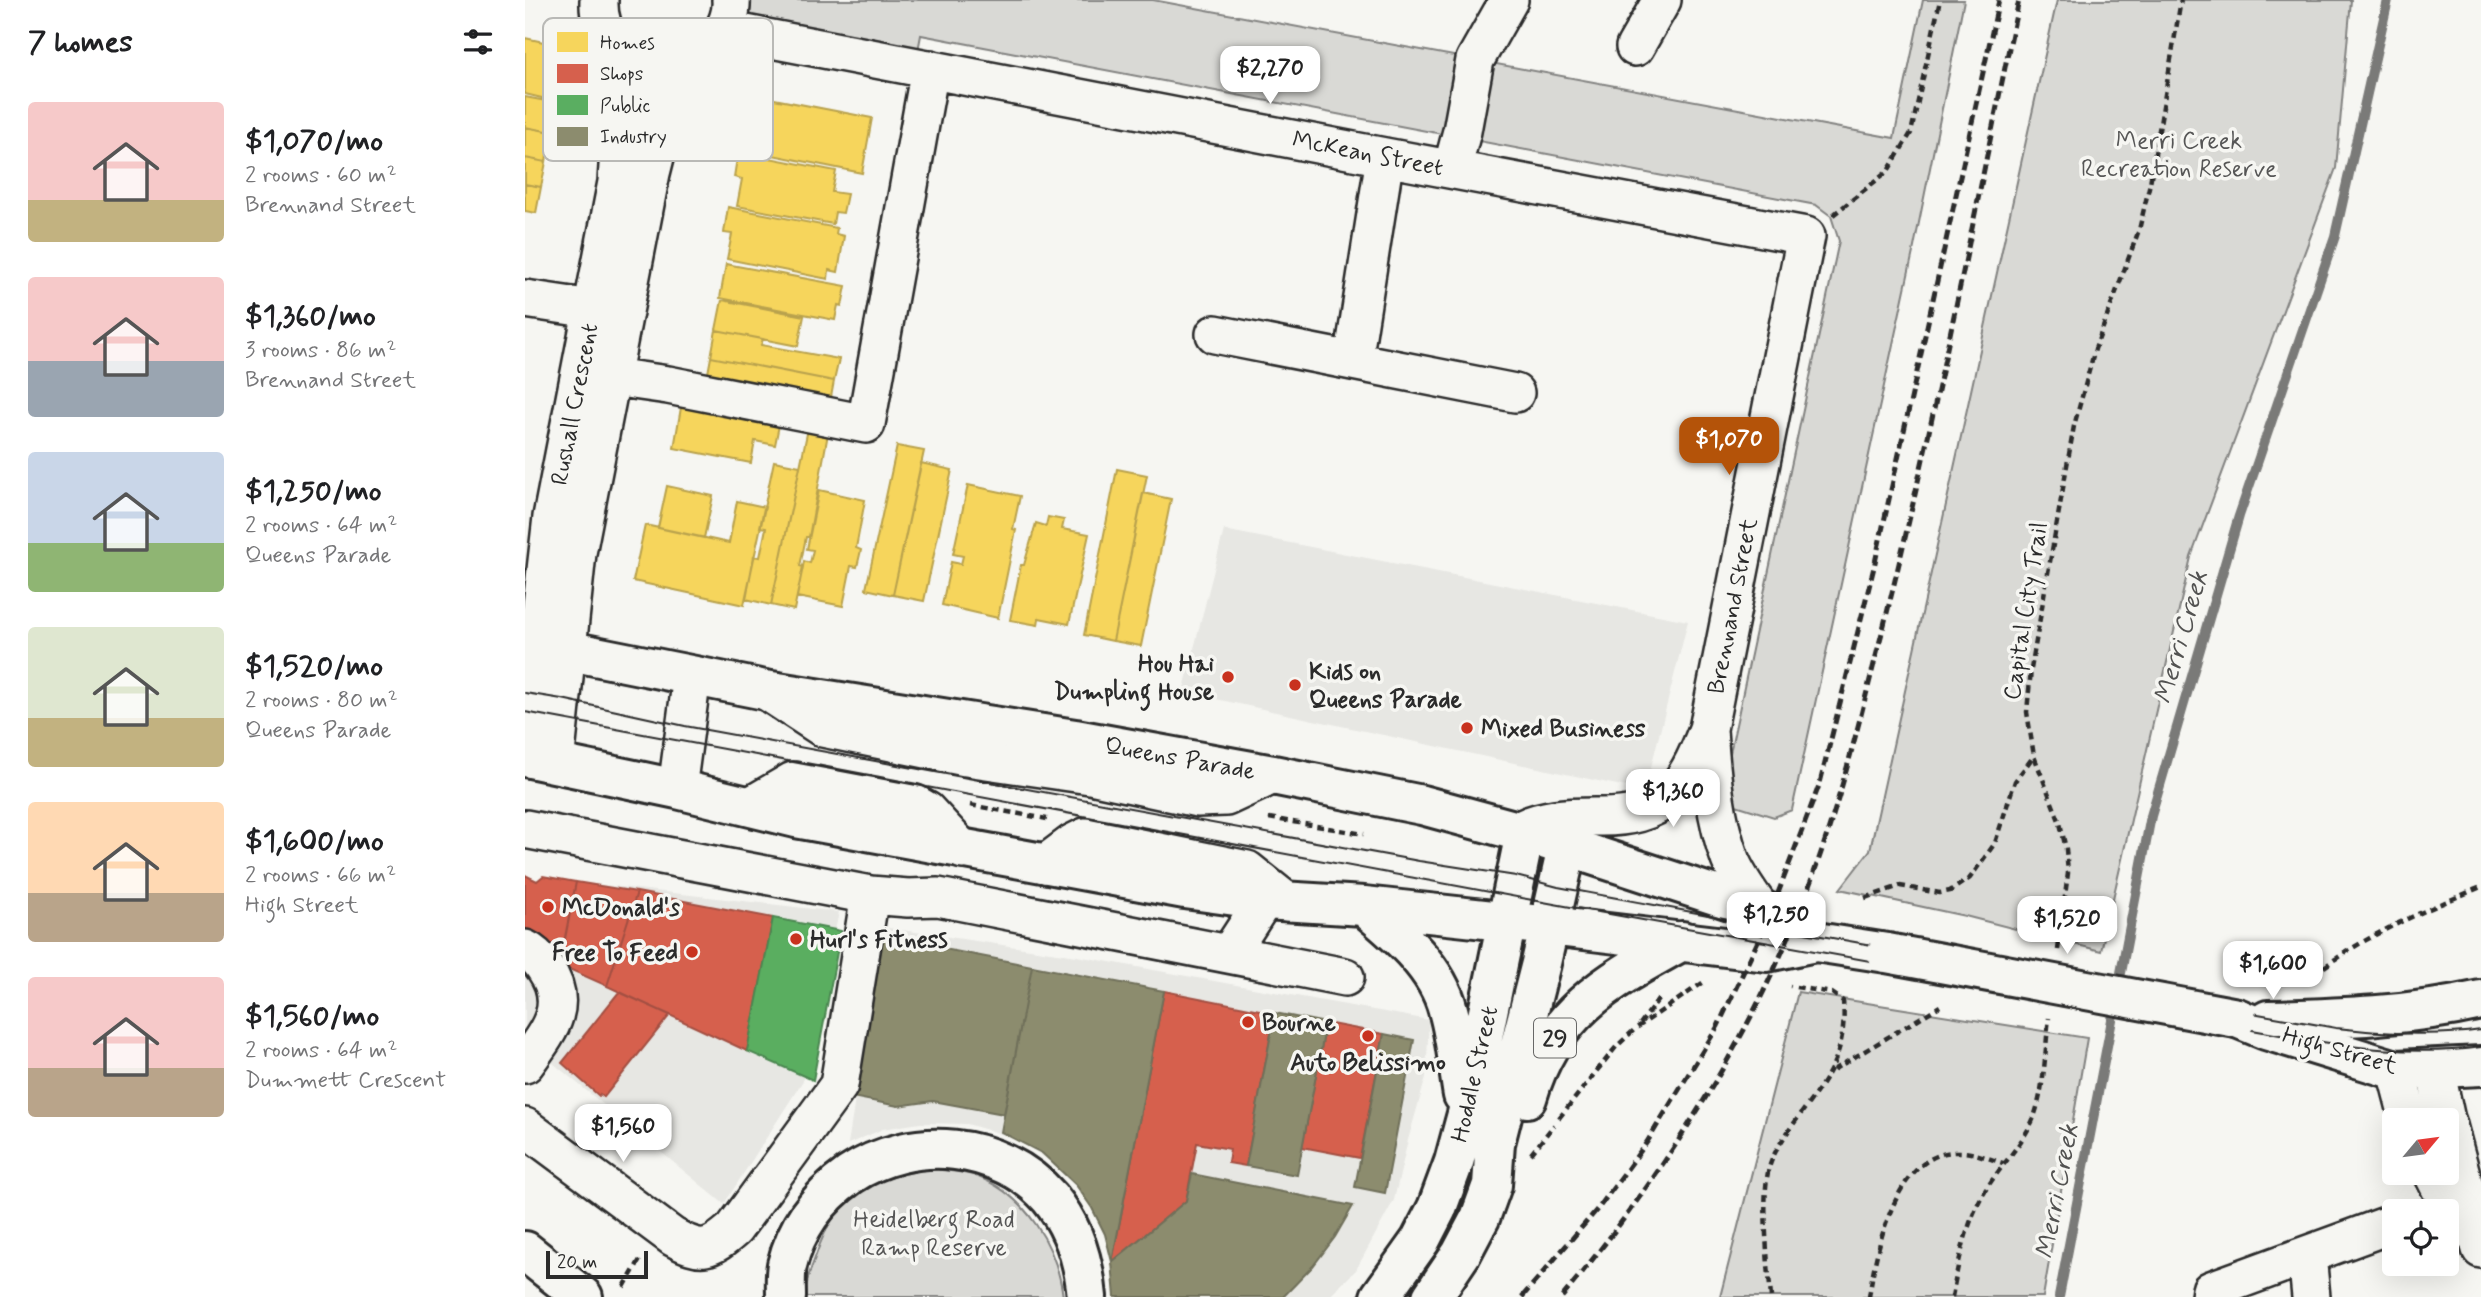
<!DOCTYPE html>
<html lang="en">
<head>
<meta charset="utf-8">
<style>
	:root { --surface:#fff; --page:#f2f2f2; --text:#202124; --muted:#757577; --accent:#b45309 }
	body { margin:0; font-family:Mynerve,sans-serif; background:var(--page); color:var(--text); height:100vh; display:flex; flex-direction:column; font-size:26px; white-space:nowrap }
	* { box-sizing:border-box; margin:0 }
	p { font-size:23px; color:var(--muted) }
	.icon { flex:none; width:38px; height:38px; fill:none; stroke:currentColor; stroke-width:2; stroke-linecap:round; stroke-linejoin:round }
	.map { position:relative; flex:1; overflow:hidden }
	.drawer { display:flex; flex-direction:column; background:var(--surface); width:525px }
	.drawer>* { flex:none }
	.needle { width:46px; rotate:61deg }
	.controls { position:absolute; left:1857px; top:1108px; display:grid; gap:14px }
	.controls a { display:grid; place-items:center; width:77px; height:77px; border-radius:7px; background:var(--surface); box-shadow:0 7px 28px #0002; font-size:35px }
	.scale { position:absolute; left:21px; bottom:18px; width:102px; box-sizing:border-box; padding-left:7px; border:4px solid #2b2b2b; border-top:0; font-size:19px; line-height:24px; white-space:nowrap; color:#2b2b2b; -webkit-text-stroke:5px #f6f6f2; paint-order:stroke }
	.price { position:absolute; translate:-50% -60px; padding:0 16px; border-radius:14px; background:#fff; color:#222; font-size:23px; line-height:46px; filter:drop-shadow(0 2px 4px #0008) }
	.price::after { content:''; position:absolute; left:50%; top:42px; width:21px; height:16px; margin-left:-10px; background:inherit; clip-path:polygon(0 0,100% 0,50% 100%) }
	.price.selected { background:var(--accent); color:#fff }
	ul { padding:0; list-style:none }
	li { display:flex; align-items:center; gap:21px; height:175px; padding:0 28px }
	li span { display:grid; place-items:center; flex:none; width:196px; height:140px; border-radius:7px; color:#555 }
	li>.icon { margin-inline-start:auto }
	span .icon { width:84px; height:84px; fill:#fffc; stroke-width:1 }
	li b { font-size:30px }
	h2 { display:flex; justify-content:space-between; align-items:center; height:84px; padding:0 28px; font-size:30px }
	main { display:flex; flex:1; min-height:0 }
	.map>svg:first-child { display:block }
</style>
</head>
<body>
<main>
<section class="drawer">
<h2>7 homes<svg class="icon" aria-label="filters" viewBox="0 0 24 24"><path d="M4 7h16M4 17h16"/><circle cx="9" cy="7" r="2"/><circle cx="15" cy="17" r="2"/></svg></h2>
<ul>
<li><span style="background:linear-gradient(#f6c9c9 70%,#c2b280 0)"><svg class="icon" aria-label="home" viewBox="0 0 24 24"><path d="M3 11l9-7 9 7M6 9v11h12V9"/></svg></span><div><b>$1,070/mo</b><p>2 rooms · 60 m²</p><p>Brennand Street</p></div></li>
<li><span style="background:linear-gradient(#f6c9c9 60%,#9aa5b1 0)"><svg class="icon" aria-label="home" viewBox="0 0 24 24"><path d="M3 11l9-7 9 7M6 9v11h12V9"/></svg></span><div><b>$1,360/mo</b><p>3 rooms · 86 m²</p><p>Brennand Street</p></div></li>
<li><span style="background:linear-gradient(#c9d6e8 65%,#8fb573 0)"><svg class="icon" aria-label="home" viewBox="0 0 24 24"><path d="M3 11l9-7 9 7M6 9v11h12V9"/></svg></span><div><b>$1,250/mo</b><p>2 rooms · 64 m²</p><p>Queens Parade</p></div></li>
<li><span style="background:linear-gradient(#dfe7d0 65%,#c2b280 0)"><svg class="icon" aria-label="home" viewBox="0 0 24 24"><path d="M3 11l9-7 9 7M6 9v11h12V9"/></svg></span><div><b>$1,520/mo</b><p>2 rooms · 80 m²</p><p>Queens Parade</p></div></li>
<li><span style="background:linear-gradient(#ffd9b3 65%,#b9a48a 0)"><svg class="icon" aria-label="home" viewBox="0 0 24 24"><path d="M3 11l9-7 9 7M6 9v11h12V9"/></svg></span><div><b>$1,600/mo</b><p>2 rooms · 66 m²</p><p>High Street</p></div></li>
<li><span style="background:linear-gradient(#f6c9c9 65%,#b9a48a 0)"><svg class="icon" aria-label="home" viewBox="0 0 24 24"><path d="M3 11l9-7 9 7M6 9v11h12V9"/></svg></span><div><b>$1,560/mo</b><p>2 rooms · 64 m²</p><p>Dummett Crescent</p></div></li>
</ul>
</section>
<div class="map">
<svg width="1956" height="1297" viewBox="0 0 1956 1297">
	<rect width="100%" height="100%" fill="#f6f6f2"/>
	<filter id="ink" filterUnits="userSpaceOnUse"><feTurbulence type="fractalNoise" baseFrequency=".0143" numOctaves="2"/><feDisplacementMap in="SourceGraphic" scale="14" xChannelSelector="R" yChannelSelector="G"/><feConvolveMatrix kernelMatrix="1 2 1 2 8 2 1 2 1" color-interpolation-filters="sRGB"/></filter>
	<g filter="url(#ink)">
		<!-- built -->
		<path fill="#e7e7e3" d="M699,530l464,91 -43,170 -462,-99z
			M0,875l12,6 10,-5 29,6 263,30 -35,167 -80,125 -199,-164z
			M357,927l195,29 352,64 -3,57 -18,63 -14,60 -38,70 -27,27h-211l-1,-23 -16,-47 -16,-30 -33,-35 -40,-25 -45,-13 -47,-1 -37,6 -35,15z"/>
		<!-- green -->
		<path fill="#d9d9d5" stroke="#828280" stroke-width="2" d="M222,0h406l741,138 29,-138h41l-51,252 -121,558 -18,7 -54,-17 119,-559 -8,-25 -15,-11 -895,-170 -5,26 -153,-29 -15,-23z
			M1532,0h294l-15,168 -145,389 -90,394 -136,-35 -125,-27 30,-39z
			M1273,992l289,46 -44,259h-323z
			M403,1169c16,1 33,2 48,7 50,19 81,70 87,121h-257c-1,-15 5,-28 10,-42 20,-61 52,-75 112,-86z"/>
		<!-- homes -->
		<path fill="#f6d55c" stroke="#b9a24d" stroke-width="2" d="M0,38l47,10 -6,27 -15,-3 -5,27 -21,-5z
			M218,93l129,25 -10,55 -114,-23 5,-27 -15,-3z
			M0,97l32,6 -6,29 -26,-5z
			M0,127l26,5 -5,30 -21,-4z
			M213,152l98,19 -4,21 15,2 -4,19 -8,-1 -2,12 -96,-18 5,-27 -8,-2z
			M0,158l21,4 -5,25 -16,-3z
			M0,184l16,3 -5,26 -11,-2z
			M203,207l109,21 -1,6 8,2 -6,36 -9,-2 -1,9 -101,-20 5,-25 -8,-1z
			M201,264l120,22 -4,20 -4,-1 -3,15 -115,-22z
			M197,300l82,16 -6,30 -82,-16z
			M191,330l47,9 -2,6 78,14 -5,22 -123,-24z
			M186,357l123,24 -5,27 -123,-24z
			M158,396l98,19 -6,30 -20,-4 -4,22 -77,-15z
			M284,424l20,4 -20,109h-3l-6,29 3,1 -9,43 -23,-5z
			M372,446l27,5 -31,144 -27,-6z
			M249,461l26,5 -29,139 -25,-6 8,-43 6,1 6,-29 -6,-1z
			M396,463l31,7 -28,131 -31,-6z
			M592,469l30,6 -34,166 -29,-6z
			M443,485l52,11 -7,33 3,1 -18,88 -56,-13 9,-43 10,2 2,-8 -10,-2z
			M142,486l46,10 -9,42 -46,-10z
			M294,490l46,10 -9,48 5,2 -4,17 -6,-1 -8,40 -46,-9 7,-36 6,2 3,-13 -6,-1z
			M618,493l28,6 -30,147 -28,-5z
			M212,501l28,6 -21,98 -111,-24 12,-56 84,18z
			M523,517l16,3 -2,9 27,5 -20,90 -30,-6 -1,7 -28,-5 11,-55h3l12,-42 10,3z"/>
		<!-- shops -->
		<path fill="#d6604d" stroke="#a35043" stroke-width="2" d="M0,875l12,6 6,-5 33,6 -14,70 -37,-14z
			M51,882l61,10 -30,94 -47,-21z
			M112,892l136,26 -26,133 -140,-65z
			M639,991l111,22 -29,153 -18,-3 2,-14 -33,-6 -11,58 -74,61z
			M94,992l51,23 -66,82 -4,-3 -1,2 -37,-33z
			M801,1023l58,11 -24,124 -58,-11z"/>
		<!-- public -->
		<path fill="#5aae61" stroke="#4c8751" stroke-width="2" d="M248,918l68,13 -28,149 -66,-29z"/>
		<!-- industry -->
		<path fill="#8c8c6e" stroke="#6f6f5a" stroke-width="2" d="M357,937l150,29 -28,148 -71,-13 -35,5 -46,-9z
			M507,966l132,25 -52,271 -7,-28 -13,-26 -16,-23 -34,-32 -41,-21z
			M750,1013l51,10 -29,152 -51,-9z
			M859,1034l30,6 -29,153 -30,-6z
			M667,1174l161,32 -18,31 -22,29 -30,31h-168l-3,-35 74,-61z"/>
		<g fill="none" stroke-linecap="round" stroke-linejoin="round">
			<!-- stream -->
			<path stroke="#7a7a78" stroke-width="10" d="M1534,1297l92,-481 88,-300 96,-280 53,-236"/>
			<!-- minor casing -->
			<g stroke="#2b2b2b" stroke-width="42">
				<path id="minor" d="M74,0c-3,67 85,89 121,36 7,-10 12,-24 11,-36
					M200,30l660,127 421,79 -98,493c-24,61 -43,90 -113,88 -29,0 -52,1 -78,14
					M1110,47l27,-47
					M927,169l10,-38 13,-71 34,-60
					M0,299l67,10
					M690,334l300,59
					M828,361l32,-204
					M87,377l56,8 198,39 64,-355
					M240,690l58,38 143,29 124,18 107,23 29,-1 47,-22
					M1183,730c3,42 7,89 22,129 7,18 20,35 31,51
					M0,756l27,-239 65,-335 8,-129
					M30,763l22,-210 74,-380 27,-107
					M152,789l15,-113
					M225,806l43,-25 122,23 12,7 36,39
					M0,829l345,66 38,3 30,-1 407,80
					M520,864l28,-21 12,-6 162,33 40,32
					M0,949c9,4 15,11 20,19 26,38 3,64 -20,96
					M704,954l35,-54
					M1910,1069l11,51
					M1871,1070l13,50
					M1922,1122l34,127
					M0,1127l148,110c29,16 37,13 61,-8l105,-144 31,-190
					M1907,1172l29,57
					M1782,1255l4,42
					M1685,1297l1,-7 183,-67"/>
			</g>
			<!-- major casing -->
			<g stroke="#2b2b2b" stroke-width="44">
				<path id="major" d="M0,642l240,48 310,49 198,36 149,30 103,28 236,77 17,6 38,26
					M0,757l152,32 119,29 389,71 79,11 100,6 186,20 217,26 49,-10 71,11
					M839,906c33,28 73,60 84,104 8,27 10,57 15,85
					M1712,1018l29,12 130,40 85,-4
					M1743,1020c72,-2 142,-4 213,-20
					M1002,1098c25,-87 81,-116 155,-157
					M0,1251l58,46
					M261,1297c0,-10 -1,-22 1,-32 9,-38 32,-68 63,-90 61,-41 150,-34 200,23 23,28 34,64 37,99
					M855,1297l40,-56 17,-33 17,-46 13,-48 58,-281
					M907,1297l29,-43 19,-36 12,-33 3,-42 46,-180 26,-115"/>
			</g>
			<!-- path -->
			<path stroke="#2b2b2b" stroke-width="4.5" stroke-dasharray="7 5" stroke-linecap="butt" d="M1308,215l55,-44 23,-38 29,-133
				M445,805l77,14
				M744,818l95,16
				M1340,898l35,-12 40,7 10,-2 20,-13 25,-35 20,-62 18,-24
				M1533,950l10,-77 -2,-24 -6,-26 -26,-67 -7,-44 4,-43 43,-243 21,-77 44,-119 11,-47 31,-183
				M1780,982c52,-44 114,-69 176,-95
				M1115,1024l20,-27
				M1308,1070l107,-64
				M1034,1118l57,-71 19,-18 69,-47
				M1006,1154l23,-29
				M99,1287l17,-29
				M1246,1297c-3,-31 -10,-100 -2,-129 4,-15 14,-29 23,-42 31,-43 56,-68 51,-125l-11,-8 -42,-7
				M1344,1297c7,-48 27,-148 91,-145 15,0 29,7 43,11
				M1427,1297c6,-33 14,-73 31,-103 14,-24 45,-56 52,-80 10,-30 10,-65 14,-96"/>
			<!-- minor -->
			<use href="#minor" stroke="#f6f6f2" stroke-width="37"/>
			<!-- major -->
			<use href="#major" stroke="#f6f6f2" stroke-width="38"/>
			<!-- tram -->
			<path stroke="#2b2b2b" stroke-width="2" d="M0,693l37,6 123,27 734,135 97,15 42,11 241,45 537,96c47,5 97,9 145,2
				M0,712l1029,192 737,133c64,11 125,19 190,10"/>
			<!-- rail -->
			<path stroke="#2b2b2b" stroke-width="5" stroke-dasharray="10 5" stroke-linecap="butt" d="M997,1297l78,-91 47,-64 71,-116 49,-104 53,-139 54,-216 125,-567
				M1037,1297c104,-125 194,-265 250,-419 30,-81 49,-165 71,-249 52,-208 92,-419 136,-629"/>
			<!-- major-bridge casing -->
			<g stroke="#2b2b2b" stroke-width="44" stroke-linecap="butt">
				<path id="major-bridge" d="M1362,953l350,65"/>
			</g>
			<!-- major-bridge -->
			<use href="#major-bridge" stroke="#f6f6f2" stroke-width="38"/>
		</g>
	</g>
	<!-- markers -->
	<g fill="#c8321e" stroke="#f6f6f2" stroke-width="2.5">
		<circle cx="703" cy="677" r="7"/>
		<circle cx="770" cy="685" r="7"/>
		<circle cx="942" cy="728" r="7"/>
		<circle cx="23" cy="907" r="7"/>
		<circle cx="271" cy="939" r="7"/>
		<circle cx="167" cy="952" r="7"/>
		<circle cx="723" cy="1022" r="7"/>
		<circle cx="843" cy="1036" r="7"/>
	</g>
	<g text-anchor="middle" stroke-width="7" stroke-linejoin="round" paint-order="stroke">
		<!-- shield labels -->
		<rect fill="#f6f6f2" stroke="#686867" stroke-width="2" x="1009" y="1018.5" width="42" height="39" rx="5"/>
		<g font-size="23" font-weight="bold" fill="#2b2b2b">
			<text x="1030" y="1046">29</text>
		</g>
		<!-- park labels -->
		<g font-size="24" fill="#565656" stroke="#f6f6f2">
			<text x="1654" y="148">Merri Creek<tspan x="1654" dy="28">Recreation Reserve</tspan></text>
			<text x="409" y="1227">Heidelberg Road<tspan x="409" dy="28">Ramp Reserve</tspan></text>
		</g>
		<!-- street labels -->
		<g font-size="24" fill="#2b2b2b" stroke="#f6f6f2">
			<text transform="translate(843 153) rotate(11)" y="8">McKean Street</text>
			<text transform="translate(49 404) rotate(-79)" y="8">Rushall Crescent</text>
			<text transform="translate(1207 606) rotate(-79)" y="8">Brennand Street</text>
			<text transform="translate(1500 611) rotate(-81)" y="8">Capital City Trail</text>
			<text transform="translate(655 758) rotate(10)" y="8">Queens Parade</text>
			<text transform="translate(1815 1050) rotate(16)" y="8">High Street</text>
			<text transform="translate(949 1074) rotate(-77)" y="8">Hoddle Street</text>
		</g>
		<!-- poi labels -->
		<g font-size="24" font-weight="bold" fill="#2b2b2b" stroke="#f6f6f2" text-anchor="start">
			<text x="689" y="671" text-anchor="end">Hou Hai<tspan x="689" dy="28">Dumpling House</tspan></text>
			<text x="784" y="679">Kids on<tspan x="784" dy="28">Queens Parade</tspan></text>
			<text x="956" y="736">Mixed Business</text>
			<text x="37" y="915">McDonald's</text>
			<text x="285" y="947">Hurl's Fitness</text>
			<text x="153" y="960" text-anchor="end">Free To Feed</text>
			<text x="737" y="1030">Bourne</text>
			<text x="843" y="1070" text-anchor="middle">Auto Belissimo</text>
		</g>
		<!-- water labels -->
		<g font-size="26" font-style="italic" fill="#525251" stroke="#f6f6f2">
			<text transform="translate(1655 637) rotate(-74)" y="9">Merri Creek</text>
			<text transform="translate(1531 1191) rotate(-79)" y="9">Merri Creek</text>
		</g>
	</g>
	<!-- legend -->
	<rect x="18" y="18" width="230" height="143" rx="10" fill="#f6f6f2" stroke="#b9b9b6" stroke-width="2"/>
	<rect x="32" y="32" width="31" height="20" fill="#f6d55c"/>
	<rect x="32" y="64" width="31" height="19" fill="#d6604d"/>
	<rect x="32" y="95" width="31" height="20" fill="#5aae61"/>
	<rect x="32" y="127" width="31" height="19" fill="#8c8c6e"/>
	<g font-size="19" fill="#2b2b2b">
		<text x="75" y="49">Homes</text>
		<text x="75" y="80">Shops</text>
		<text x="75" y="112">Public</text>
		<text x="75" y="143">Industry</text>
	</g>
</svg>
<div class="controls">
<a><svg class="needle" viewBox="-14 -14 28 28"><path d="M0-13l5 13h-10z" fill="#e53935"/><path d="M0 13l5-13h-10z" fill="#757577"/></svg></a>
<a><svg class="icon" aria-label="locate" viewBox="0 0 24 24"><circle cx="12" cy="12" r="6"/><path d="M12 2v4M12 18v4M2 12h4M18 12h4"/></svg></a>
</div>
<div class="scale">20 m</div>
<b class="price" style="left:745px;top:106px">$2,270</b>
<b class="price selected" style="left:1204px;top:477px">$1,070</b>
<b class="price" style="left:1148px;top:829px">$1,360</b>
<b class="price" style="left:1251px;top:952px">$1,250</b>
<b class="price" style="left:1542px;top:956px">$1,520</b>
<b class="price" style="left:1748px;top:1001px">$1,600</b>
<b class="price" style="left:98px;top:1164px">$1,560</b>
</div>
</main>
</body>
</html>
